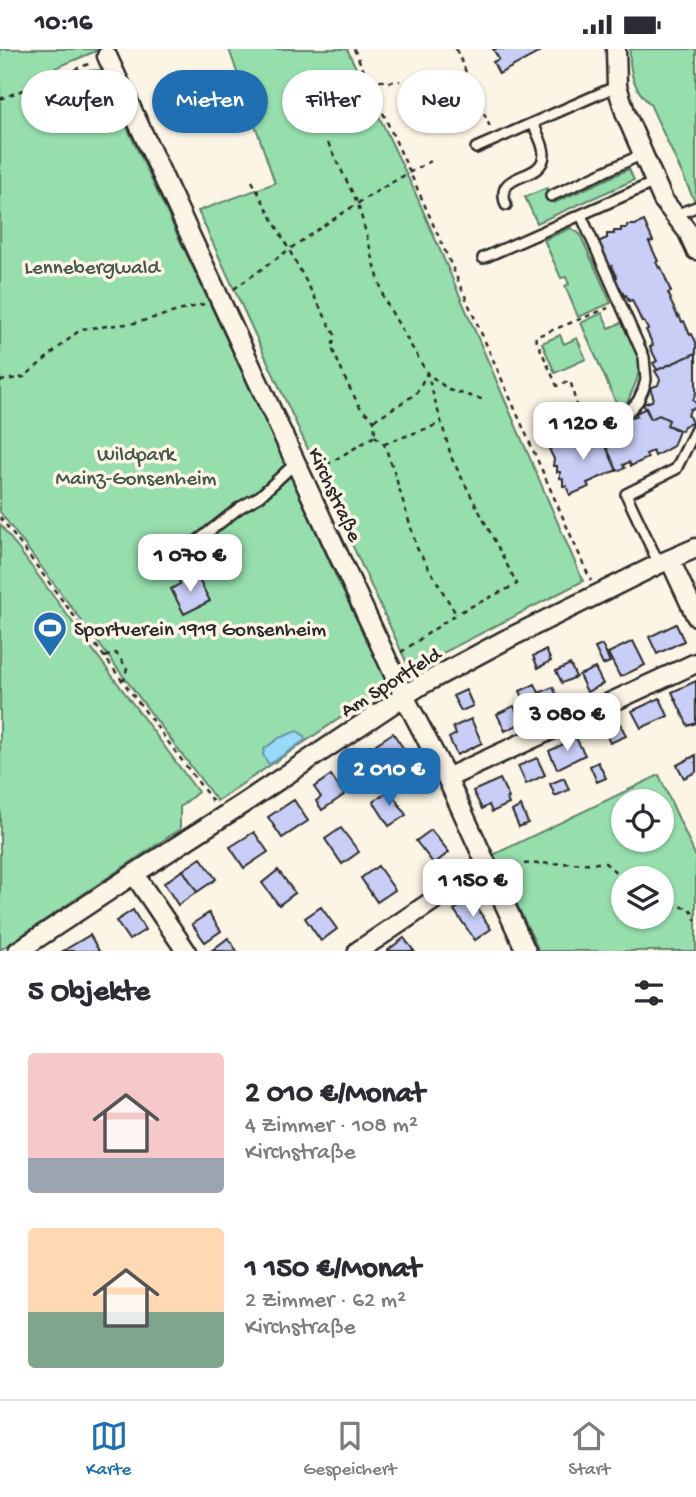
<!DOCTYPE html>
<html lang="de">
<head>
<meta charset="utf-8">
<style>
	:root { --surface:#fff; --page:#f7f7f7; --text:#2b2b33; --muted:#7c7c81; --line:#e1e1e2; --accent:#1f6fb2 }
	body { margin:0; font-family:"Gochi Hand",sans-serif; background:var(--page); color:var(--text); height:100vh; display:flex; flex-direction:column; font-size:26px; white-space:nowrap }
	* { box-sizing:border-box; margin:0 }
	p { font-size:23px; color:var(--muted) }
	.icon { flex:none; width:38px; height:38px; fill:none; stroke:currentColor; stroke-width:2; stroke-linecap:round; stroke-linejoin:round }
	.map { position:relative; height:902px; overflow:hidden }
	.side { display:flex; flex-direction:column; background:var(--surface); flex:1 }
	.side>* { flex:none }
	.top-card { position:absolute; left:21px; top:21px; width:654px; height:63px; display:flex; gap:14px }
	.buttons { position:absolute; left:611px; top:740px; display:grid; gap:14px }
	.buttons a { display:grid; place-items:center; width:63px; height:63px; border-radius:50%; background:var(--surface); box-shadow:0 2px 5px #0004; font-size:35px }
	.price { position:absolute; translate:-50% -60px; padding:0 16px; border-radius:14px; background:#fff; color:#222; font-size:23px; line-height:46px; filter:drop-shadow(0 2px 4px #0008) }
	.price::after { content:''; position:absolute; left:50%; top:42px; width:21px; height:16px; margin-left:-10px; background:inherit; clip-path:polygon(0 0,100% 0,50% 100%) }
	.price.selected { background:var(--accent); color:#fff }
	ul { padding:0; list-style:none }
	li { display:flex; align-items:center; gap:21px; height:175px; padding:0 28px }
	li span { display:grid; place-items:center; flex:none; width:196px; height:140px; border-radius:7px; color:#555 }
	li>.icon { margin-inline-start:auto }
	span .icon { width:84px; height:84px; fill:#fffc; stroke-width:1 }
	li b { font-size:30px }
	h2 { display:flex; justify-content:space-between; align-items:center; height:84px; padding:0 28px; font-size:30px }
	.pill { padding:0 24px; border-radius:32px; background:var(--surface); box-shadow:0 2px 5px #0004; font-size:24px; line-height:63px }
	.pill.selected { background:var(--accent); color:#fff }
	.status { display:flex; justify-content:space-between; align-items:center; height:49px; padding:0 35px; background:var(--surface); direction:ltr }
	.status svg { height:19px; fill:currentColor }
	.tab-bar { display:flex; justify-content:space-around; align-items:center; height:98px; border-top:2px solid var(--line); background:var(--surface); font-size:19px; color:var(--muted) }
	.tab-bar a { display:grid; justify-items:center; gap:4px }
	.tab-bar .selected { color:var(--accent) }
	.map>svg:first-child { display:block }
</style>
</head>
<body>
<div class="status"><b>10:16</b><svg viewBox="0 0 49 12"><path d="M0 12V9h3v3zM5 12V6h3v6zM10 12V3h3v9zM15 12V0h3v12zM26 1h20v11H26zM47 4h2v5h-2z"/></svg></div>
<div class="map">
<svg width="696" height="902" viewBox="0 0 696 902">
	<rect width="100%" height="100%" fill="#fcf5e5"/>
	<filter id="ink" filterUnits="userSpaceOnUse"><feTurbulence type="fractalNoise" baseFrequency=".0143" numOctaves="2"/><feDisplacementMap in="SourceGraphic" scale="14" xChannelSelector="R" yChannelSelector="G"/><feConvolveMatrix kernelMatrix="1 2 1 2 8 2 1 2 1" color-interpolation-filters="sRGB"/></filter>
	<g filter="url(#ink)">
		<!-- green -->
		<path fill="#96deac" stroke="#60846c" stroke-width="2" fill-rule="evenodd" d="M0,0h101l-60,25 59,-4 188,400 52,115 46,95 -3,9 -166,112 -217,-289z
			M229,0h118l67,141 169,391 -173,89 -212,-459 77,-28z
			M630,0h66v155l-46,-100c-17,-16 -21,-32 -20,-55z
			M629,120l5,11 -97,43 -12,-26 22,-9 7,15z
			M571,179l9,6 31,69 -33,14 -13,-31 4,-2 -3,-7 -5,1 -17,-38z
			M602,264l7,15 14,-6 17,40 -3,18 -13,30 -4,2 -39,-89z
			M560,286l4,9 13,-6 9,21 -31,14 -13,-30z
			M0,475l198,268 -18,15v22l-180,121z
			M659,726l37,82v94h-157l-46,-96zM623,752h39v39h-39zM623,830h39v38h-39z"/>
		<!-- water -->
		<path fill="#97daf9" stroke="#6c94a7" stroke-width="2" d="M297,682l6,4 2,5 -35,24 -2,-1 -5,-8 1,-6 15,-11z"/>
		<!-- building -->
		<path fill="#c8cef6" stroke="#2b2b2b" stroke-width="2" d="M493,0h45l2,3 -41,22 -6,-12 6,-3z
			M644,172l9,20 -4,1 9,19 -2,1 3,6 2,-1 10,25 -3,1 3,6 -1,1 8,17 1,-1 3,6 2,-1 6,14 2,-1 4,8v11l-39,17 -4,-7 4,-2 -7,-14 3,-2 -7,-15 2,-1 -4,-7h-2l-10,-22 -3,1 -3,-6 -2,1 -4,-9 -2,1 -4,-9 3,-2 -5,-11 -3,1 -11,-25 9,-4v-4h7v-3h7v-3h6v-3h8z
			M696,304v40l-3,7 3,3v5l-6,1 -2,7h1l3,7 -8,3 -2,5 -15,-6 2,-5 -10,-5 -8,4 -8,-15 9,-3 1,-5 -3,-8 8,-3 2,-6 -5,-8z
			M646,359l5,11 8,-4 10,5 -2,5 12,6 -6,15 -18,10 -2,-5 -7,3 2,4 -17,8 -2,-4 -6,3 2,3 -8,3 -18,-40 10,-4v2l5,-3 -1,-2 18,-8 1,2 5,-2 -1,-3z
			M599,382l18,39 -30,13 2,4 -19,8 -4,-9h-3v-7l-3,-1v-6h-3v-6h-4l1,-7 -5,-10 20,-8 2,5 23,-10 -1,-3z
			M197,527l13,25 -26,13 -13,-25 9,-5 -1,-3 9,-4 2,3z
			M676,575l8,17 -27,13 -8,-17z
			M633,592l12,24 -25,12 -12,-24z
			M602,596l8,17 -7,3 -8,-17z
			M546,601l5,11 -13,7 -5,-12z
			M570,615l6,13 -14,6 -6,-12z
			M595,619l8,16 -16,8 -8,-17z
			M696,632v42l-8,3 -16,-34z
			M535,635l4,9 14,-6 9,20 -29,12 -13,-28z
			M466,641l7,16 -12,5 -8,-15z
			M660,649l8,18 -27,12 -9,-17z
			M514,657l8,17 -17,8 -8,-17z
			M471,670l11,24 -25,12 -8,-17 7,-4 -3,-7z
			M618,670l8,17 -16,7 -8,-17z
			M393,684l19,28 -16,11 -20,-28z
			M576,689l9,17 -28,14 -8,-18z
			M696,706v17l-12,6 -7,-13z
			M537,709l8,17 -19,9 -8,-18z
			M598,713l8,16 -9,4 -7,-16z
			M331,726l13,20 -22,15 -6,-9 5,-4 -7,-10z
			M564,729l5,12 -14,6 -5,-12z
			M500,730l9,19 -2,1 2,5 -17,8 -3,-7 -7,4 -9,-18z
			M390,742l16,24 -17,11 -16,-25z
			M294,751l14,21 -26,17 -14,-21z
			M521,757l7,17 -9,4 -7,-16z
			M341,779l18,24 -17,12 -17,-25z
			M431,781l18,22 -15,12 -18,-23z
			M254,783l14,20 -24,16 -14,-21z
			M201,809l15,21 -19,13 -14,-22z
			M378,817l17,24 -18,12 -16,-24z
			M183,821l14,22 -19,13 -14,-22z
			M278,821l17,23 -16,12 -17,-22z
			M471,850l20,30 -16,11 -21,-30z
			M321,858l16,22 -16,12 -16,-23z
			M133,861l12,20 -16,10 -13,-19z
			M209,864l12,18 -16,11 -13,-18z
			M90,886l9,16h-36z
			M228,889l9,13h-26z
			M404,889l10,13h-26v-1z"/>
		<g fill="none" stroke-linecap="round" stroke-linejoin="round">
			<!-- service casing -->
			<g stroke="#2b2b2b" stroke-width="14">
				<path id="service" d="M476,99l141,-62
					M551,147l92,-42
					M506,156c-13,-35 36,-22 38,-50 0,-11 -7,-22 -11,-31
					M675,166l21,-8
					M483,209l172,-76
					M559,391l69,-28 10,-11 5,-11 3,-10 -2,-23 -63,-142
					M182,504l57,-45 21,-12 28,-26 9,-5
					M659,515l-33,-70 50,-25 20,-40"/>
			</g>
			<!-- minor casing -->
			<g stroke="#2b2b2b" stroke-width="23">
				<path id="minor" d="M616,0l1,37 9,29 37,85 25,32 8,18
					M107,7l297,640 43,82 79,173
					M670,511l26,56
					M447,729l249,-115
					M134,825l52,77
					M18,902l116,-77 113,-73 174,-116 86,-46 152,-75 37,-16
					M358,902l128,-86"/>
			</g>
			<!-- path -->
			<path stroke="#2b2b2b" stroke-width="2.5" stroke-dasharray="5 5" stroke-linecap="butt" d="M354,0l68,150 169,382
				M456,0l34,78
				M369,30l21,3 10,-1
				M36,37l77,24
				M0,50l91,-36
				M328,94l30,61 26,95 43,74 25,86 65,125 -61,30
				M252,132l83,154 -3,13 15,35 13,24 14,13 1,16 -59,35
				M234,240c65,-47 130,-94 201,-130
				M0,332l24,-4 57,-48 54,-6 69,-19
				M580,368c-6,-12 -5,-24 -10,-36l-13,5 -22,-49 73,-29
				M374,371l42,-26 11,-21 22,17 36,10
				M375,387l9,8 9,24 24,80 39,66 -56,39
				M384,395l58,-21
				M0,468l213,285
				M105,608l11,-4 11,15 -3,12
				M504,815l101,-1 19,16
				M662,853l6,3 22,3 6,13"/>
			<!-- service -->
			<use href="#service" stroke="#fcf5e5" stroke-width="9"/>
			<!-- minor -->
			<use href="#minor" stroke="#fcf5e5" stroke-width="18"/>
		</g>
	</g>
	<!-- icons -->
	<defs>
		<g id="stadium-pin" transform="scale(1.75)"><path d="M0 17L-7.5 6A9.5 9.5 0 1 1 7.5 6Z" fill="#1f6fb2" stroke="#fcf5e5"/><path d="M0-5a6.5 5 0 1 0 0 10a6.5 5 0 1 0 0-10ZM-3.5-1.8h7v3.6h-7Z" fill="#fff"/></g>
	</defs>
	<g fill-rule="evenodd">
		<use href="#stadium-pin" x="50" y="579"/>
	</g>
	<g text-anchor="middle" stroke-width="7" stroke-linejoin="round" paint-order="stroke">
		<!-- park labels -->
		<g font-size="21" fill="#46584b" stroke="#fcf5e5">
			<text x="92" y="224">Lennebergwald</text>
			<text x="136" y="411">Wildpark<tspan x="136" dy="24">Mainz-Gonsenheim</tspan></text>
		</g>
		<!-- street labels -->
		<g font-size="21" fill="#2b2b2b" stroke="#fcf5e5">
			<text transform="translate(336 445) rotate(65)" y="7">Kirchstraße</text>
			<text transform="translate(390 632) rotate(-32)" y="7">Am Sportfeld</text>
		</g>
		<!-- poi labels -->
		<g font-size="21" fill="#2b2b2b" stroke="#fcf5e5" text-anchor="start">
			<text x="74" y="586">Sportverein 1919 Gonsenheim</text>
		</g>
	</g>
</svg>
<div class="buttons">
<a><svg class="icon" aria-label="locate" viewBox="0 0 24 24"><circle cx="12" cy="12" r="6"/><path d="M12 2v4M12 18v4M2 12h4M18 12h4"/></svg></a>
<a><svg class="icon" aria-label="layers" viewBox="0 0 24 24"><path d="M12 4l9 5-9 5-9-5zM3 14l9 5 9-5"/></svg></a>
</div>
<b class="price" style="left:583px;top:413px">1 120 €</b>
<b class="price" style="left:190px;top:545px">1 070 €</b>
<b class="price" style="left:567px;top:704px">3 080 €</b>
<b class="price selected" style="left:389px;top:759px">2 010 €</b>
<b class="price" style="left:473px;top:870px">1 150 €</b>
<div class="top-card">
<a class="pill">Kaufen</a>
<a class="pill selected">Mieten</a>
<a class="pill">Filter</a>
<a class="pill">Neu</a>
</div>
</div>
<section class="side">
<h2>5 Objekte<svg class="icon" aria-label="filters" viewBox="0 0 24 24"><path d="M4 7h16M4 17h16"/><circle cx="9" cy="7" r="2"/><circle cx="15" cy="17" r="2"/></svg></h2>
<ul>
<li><span style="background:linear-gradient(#f6c9c9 75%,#9aa5b1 0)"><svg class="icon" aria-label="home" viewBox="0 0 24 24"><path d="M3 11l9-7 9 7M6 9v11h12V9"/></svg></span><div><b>2 010 €/Monat</b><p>4 Zimmer · 108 m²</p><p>Kirchstraße</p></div></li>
<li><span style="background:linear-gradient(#ffd9b3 60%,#7fa58c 0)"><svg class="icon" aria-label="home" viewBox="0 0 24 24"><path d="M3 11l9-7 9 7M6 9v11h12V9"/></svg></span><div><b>1 150 €/Monat</b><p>2 Zimmer · 62 m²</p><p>Kirchstraße</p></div></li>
</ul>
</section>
<nav class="tab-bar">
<a class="selected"><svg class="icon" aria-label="map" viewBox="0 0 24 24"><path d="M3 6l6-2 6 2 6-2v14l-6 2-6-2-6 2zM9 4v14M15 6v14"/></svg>Karte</a>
<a><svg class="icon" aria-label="saved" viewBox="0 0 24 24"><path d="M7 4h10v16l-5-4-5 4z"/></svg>Gespeichert</a>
<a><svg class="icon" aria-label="home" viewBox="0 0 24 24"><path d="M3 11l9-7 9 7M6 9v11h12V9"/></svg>Start</a>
</nav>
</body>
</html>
